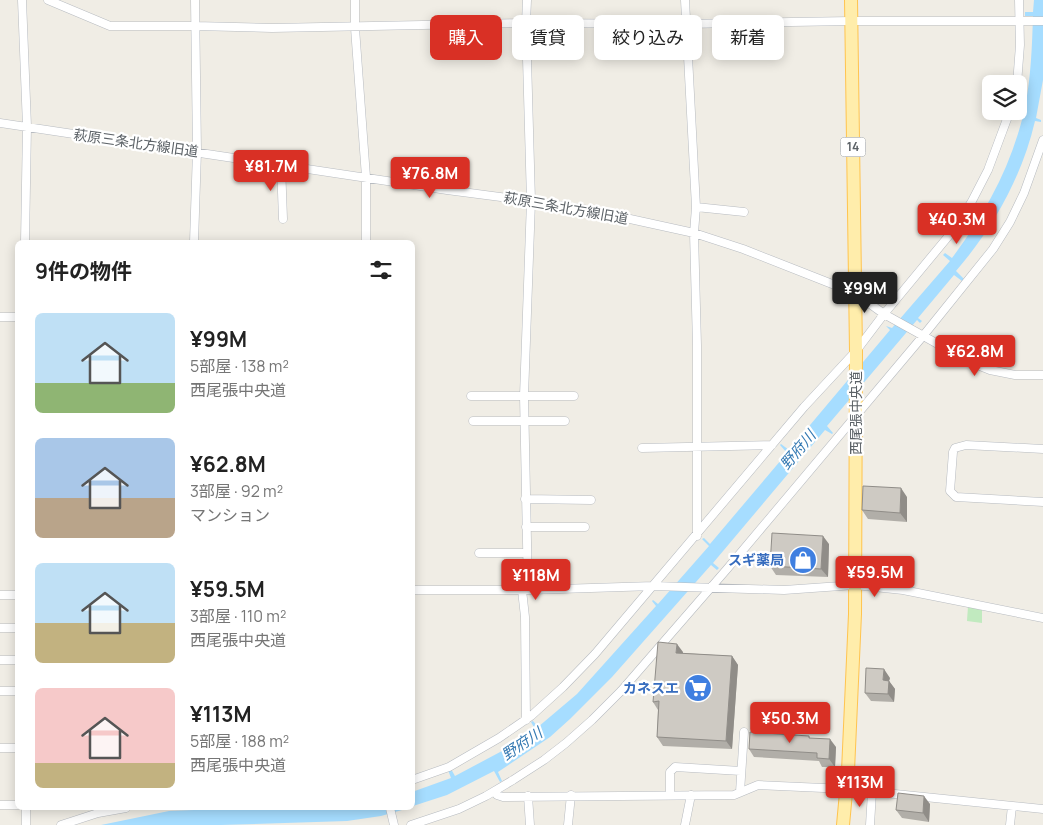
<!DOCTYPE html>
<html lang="ja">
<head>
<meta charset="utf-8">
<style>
	:root { --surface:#fff; --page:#f2f2f2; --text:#222; --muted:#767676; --accent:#d93025 }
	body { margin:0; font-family:Manrope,"Noto Sans JP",sans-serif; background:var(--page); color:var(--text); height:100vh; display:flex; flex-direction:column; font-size:19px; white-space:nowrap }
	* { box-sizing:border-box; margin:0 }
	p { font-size:16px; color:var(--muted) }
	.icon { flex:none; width:28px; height:28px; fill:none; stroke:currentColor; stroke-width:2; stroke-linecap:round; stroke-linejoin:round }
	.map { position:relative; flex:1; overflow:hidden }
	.side { position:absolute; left:15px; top:240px; width:400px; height:570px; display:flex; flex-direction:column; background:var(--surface); border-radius:8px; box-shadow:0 2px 12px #0003 }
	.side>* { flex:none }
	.guide { position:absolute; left:430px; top:15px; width:475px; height:45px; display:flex; gap:10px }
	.controls { position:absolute; left:982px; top:75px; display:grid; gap:10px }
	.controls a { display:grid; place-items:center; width:45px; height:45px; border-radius:8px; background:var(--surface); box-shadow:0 2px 12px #0003; font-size:25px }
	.price { position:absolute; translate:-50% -42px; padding:0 11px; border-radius:5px; background:var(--accent); color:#fff; font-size:16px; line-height:32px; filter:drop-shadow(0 1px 2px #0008) }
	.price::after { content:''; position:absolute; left:50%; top:30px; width:15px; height:11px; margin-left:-8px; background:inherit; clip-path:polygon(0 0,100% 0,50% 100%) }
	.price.active { background:#222; color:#fff }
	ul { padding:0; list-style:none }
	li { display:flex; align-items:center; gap:15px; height:125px; padding:0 20px }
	li span { display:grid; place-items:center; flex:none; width:140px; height:100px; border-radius:8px; color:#555 }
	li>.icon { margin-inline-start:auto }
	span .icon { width:60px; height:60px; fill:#fffc; stroke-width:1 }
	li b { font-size:21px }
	h2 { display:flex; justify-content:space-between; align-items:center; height:60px; padding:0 20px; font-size:21px }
	.pill { padding:0 18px; border-radius:8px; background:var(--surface); box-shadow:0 2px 12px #0003; font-size:18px; line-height:45px }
	.pill.active { background:var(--accent); color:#fff }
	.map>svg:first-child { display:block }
</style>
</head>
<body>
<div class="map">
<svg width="1043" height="825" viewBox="0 0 1043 825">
	<rect width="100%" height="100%" fill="#f0ede5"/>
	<!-- green -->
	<path fill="#c1eabf" d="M968,606l14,4v13l-15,-2z"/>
	<!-- water -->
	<path fill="#a6ddff" d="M1034,0h9v80l-7,38 5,2v2l-6,-1c-13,56 -42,107 -79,150l8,8 -2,2 -8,-6 -36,43 4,3 -2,2 -3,-3 -90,106 6,7 -1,1 -7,-4 -112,133 6,5 -2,2 -6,-5 -99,112 -42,42 -20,18 -52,35 4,9 -2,1 -6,-11 -47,24 -34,11 -1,-14 39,-14 -3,-8 3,-1 4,7 47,-25 33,-22 -4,-7 2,-1 5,6 39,-33 79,-88 -4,-5 1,-1 5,4 51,-58 -7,-7 2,-1 6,6 77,-91 -7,-8 1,-1 8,6 101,-120 -4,-4 6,2 58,-67 -7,-6 2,-2 7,5c34,-45 61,-95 73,-151 6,-30 7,-60 8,-91h-8v-4h8z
		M243,808h166l-28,8 -34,5 -126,4h-120l68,-14z"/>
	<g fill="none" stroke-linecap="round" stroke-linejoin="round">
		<!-- minor casing -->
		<g stroke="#b7bbc0" stroke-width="9">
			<path id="minor" d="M22,0l5,126 -2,116
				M48,0l62,26h85l77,2 254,-5 159,1 166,-3h192
				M355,0v28l11,149v65
				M527,0l-1,23 5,178 -7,195 4,194
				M685,0l11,207 -2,26 3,112v191
				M1017,84l3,-39 -1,-45
				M0,123l447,67 84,11 58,9 105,23 49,16 112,44 29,21 86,48 20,8 25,5h28
				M281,165l2,54
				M696,207l48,5
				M194,242l3,-91 -2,-151
				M0,317h18
				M471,396h103
				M473,421h92
				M642,448l130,-3
				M1043,449l-77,-4 -11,3 -2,4 -3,39 6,6 87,5
				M525,499l66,1
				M526,527h59
				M479,553h48
				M412,590h116l126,-4 130,4 71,-5 48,5 140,28
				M522,590l3,27 1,103
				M0,595h18
				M0,628h18
				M0,660h18
				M0,691h18
				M0,748h18
				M412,780l37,-13 50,-29 32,-22 32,-29 32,-33 209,-247 52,-56 28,-37 72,-87 16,-26 16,-31 22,-59
				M495,791l2,4 6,2 231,-2 24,-10 88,4 197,20
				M740,792l4,-60
				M670,795v-23l5,-5 66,4
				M528,796l2,29
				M0,805h18
				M26,808v17
				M390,808l4,17
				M61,825l37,-12 28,-5
				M411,825l48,-16 27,-13 27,-16 31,-20 22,-17 26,-23 29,-29 106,-122 196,-233 70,-87 17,-27 14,-29 19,-53
				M568,825l3,-30
				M685,825l6,-30
				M870,825l2,-33
				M1010,825l2,-19"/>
		</g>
		<!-- primary casing -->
		<g stroke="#ffc44f" stroke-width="14">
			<path id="primary" d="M843,825l5,-54 7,-157 1,-263 -5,-351"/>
		</g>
		<!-- minor -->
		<use href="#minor" stroke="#fff" stroke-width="8"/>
		<!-- primary -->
		<use href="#primary" stroke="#ffedab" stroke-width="12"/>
	</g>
	<!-- wall -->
	<path fill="#b1aea8" d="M907,497v25l-39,-3 -6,-9z
		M829,544l-1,33 -52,-2 -6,-9z
		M683,652v1l49,3 6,9 -6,84 -69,-3 -6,-9 1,-27 -5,-8z
		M890,678l-1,3 6,8 -1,13 -23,-1 -6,-8z
		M809,736l1,2 26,9 -1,20h-13l-3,-6 -65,-4 -5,-8z
		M930,804l-1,18 -27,-4 -6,-8z"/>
	<!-- shaded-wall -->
	<path fill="#908d88" d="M901,488l6,9v25l-7,-9z
		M823,536l6,8 -1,33 -7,-8z
		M677,644l6,8 -1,9 -6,-8z
		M732,656l6,9 -6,84 -6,-8z
		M884,669l6,9 -1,3 6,8 -1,13 -6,-8 -5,-14z
		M830,739l6,8 -1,20 -6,-8z
		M924,796l6,8 -1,18 -6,-9z"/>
	<!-- building -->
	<path fill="#cecac3" stroke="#908d88" d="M863,486l38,2 -1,25 -38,-3z
		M772,533l51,3 -2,33 -51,-3z
		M658,642l19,2 -1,9 56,3 -6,85 -69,-4 2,-36 -6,1z
		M866,668l18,1 -1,11 6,1 -1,13 -23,-1z
		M750,732l59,4v2l21,1 -1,20 -12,-1v-5l-68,-4z
		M898,793l26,3 -1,17 -27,-3z"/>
	<!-- icons -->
	<defs>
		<g id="shop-disc" transform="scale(1.4375)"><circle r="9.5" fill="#3f7fe0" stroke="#fff"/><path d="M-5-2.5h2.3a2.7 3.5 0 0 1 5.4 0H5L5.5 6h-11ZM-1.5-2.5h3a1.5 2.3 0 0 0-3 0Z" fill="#fff"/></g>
		<g id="supermarket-disc" transform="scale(1.4375)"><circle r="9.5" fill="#3f7fe0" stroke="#fff"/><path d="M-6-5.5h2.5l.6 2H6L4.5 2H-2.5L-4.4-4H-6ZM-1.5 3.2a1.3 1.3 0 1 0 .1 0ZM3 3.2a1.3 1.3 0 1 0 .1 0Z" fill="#fff"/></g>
	</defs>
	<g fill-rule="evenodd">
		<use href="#shop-disc" x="803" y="560"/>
		<use href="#supermarket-disc" x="698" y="688"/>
	</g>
	<g text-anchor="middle" stroke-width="4.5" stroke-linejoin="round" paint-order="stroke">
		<!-- shield labels -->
		<rect fill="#fff" stroke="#8d9195" stroke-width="1" x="840.5" y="137.5" width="25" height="19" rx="4"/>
		<g font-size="12" font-weight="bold" fill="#5c6267">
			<text x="853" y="151">14</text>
		</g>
		<!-- street labels -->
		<g font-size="14" fill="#5c6267" stroke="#fff">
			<text transform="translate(136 143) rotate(8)" y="5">萩原三条北方線旧道</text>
			<text transform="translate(566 208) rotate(10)" y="5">萩原三条北方線旧道</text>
			<text transform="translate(856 413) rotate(-90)" y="5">西尾張中央道</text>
		</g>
		<!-- shop labels -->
		<g font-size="14" font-weight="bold" fill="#366cbe" stroke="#fff" text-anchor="end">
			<text x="784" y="565">スギ薬局</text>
			<text x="679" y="693">カネスエ</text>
		</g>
		<!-- water labels -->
		<g font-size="15" font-style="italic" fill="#357ab3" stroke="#fff">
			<text transform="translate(798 450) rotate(-50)" y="5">野府川</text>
			<text transform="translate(522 744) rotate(-34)" y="5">野府川</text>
		</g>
	</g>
</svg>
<div class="controls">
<a><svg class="icon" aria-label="layers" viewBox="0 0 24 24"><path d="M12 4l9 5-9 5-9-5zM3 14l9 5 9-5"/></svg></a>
</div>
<b class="price" style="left:271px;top:192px">¥81.7M</b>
<b class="price" style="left:430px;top:199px">¥76.8M</b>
<b class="price" style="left:957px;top:245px">¥40.3M</b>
<b class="price active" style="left:865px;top:314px">¥99M</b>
<b class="price" style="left:975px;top:377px">¥62.8M</b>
<b class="price" style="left:875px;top:598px">¥59.5M</b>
<b class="price" style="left:536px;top:601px">¥118M</b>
<b class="price" style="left:790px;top:744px">¥50.3M</b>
<b class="price" style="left:860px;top:808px">¥113M</b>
<div class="guide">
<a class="pill active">購入</a>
<a class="pill">賃貸</a>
<a class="pill">絞り込み</a>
<a class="pill">新着</a>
</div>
<section class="side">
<h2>9件の物件<svg class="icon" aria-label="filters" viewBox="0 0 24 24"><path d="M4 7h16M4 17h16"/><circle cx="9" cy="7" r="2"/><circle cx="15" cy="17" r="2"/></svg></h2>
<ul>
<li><span style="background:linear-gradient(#bfe0f5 70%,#8fb573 0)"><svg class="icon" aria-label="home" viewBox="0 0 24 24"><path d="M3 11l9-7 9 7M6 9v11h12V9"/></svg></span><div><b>¥99M</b><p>5部屋 · 138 m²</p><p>西尾張中央道</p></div></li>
<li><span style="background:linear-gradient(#a9c7e8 60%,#b9a48a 0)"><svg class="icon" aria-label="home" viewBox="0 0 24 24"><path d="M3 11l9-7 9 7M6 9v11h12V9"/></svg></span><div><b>¥62.8M</b><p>3部屋 · 92 m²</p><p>マンション</p></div></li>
<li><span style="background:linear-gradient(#bfe0f5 60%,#c2b280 0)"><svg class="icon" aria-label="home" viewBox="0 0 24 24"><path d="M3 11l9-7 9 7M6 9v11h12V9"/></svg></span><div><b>¥59.5M</b><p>3部屋 · 110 m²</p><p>西尾張中央道</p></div></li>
<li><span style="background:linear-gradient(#f6c9c9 75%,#c2b280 0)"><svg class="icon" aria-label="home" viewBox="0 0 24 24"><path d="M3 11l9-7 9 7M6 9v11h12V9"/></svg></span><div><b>¥113M</b><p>5部屋 · 188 m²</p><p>西尾張中央道</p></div></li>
</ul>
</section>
</div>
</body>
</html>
